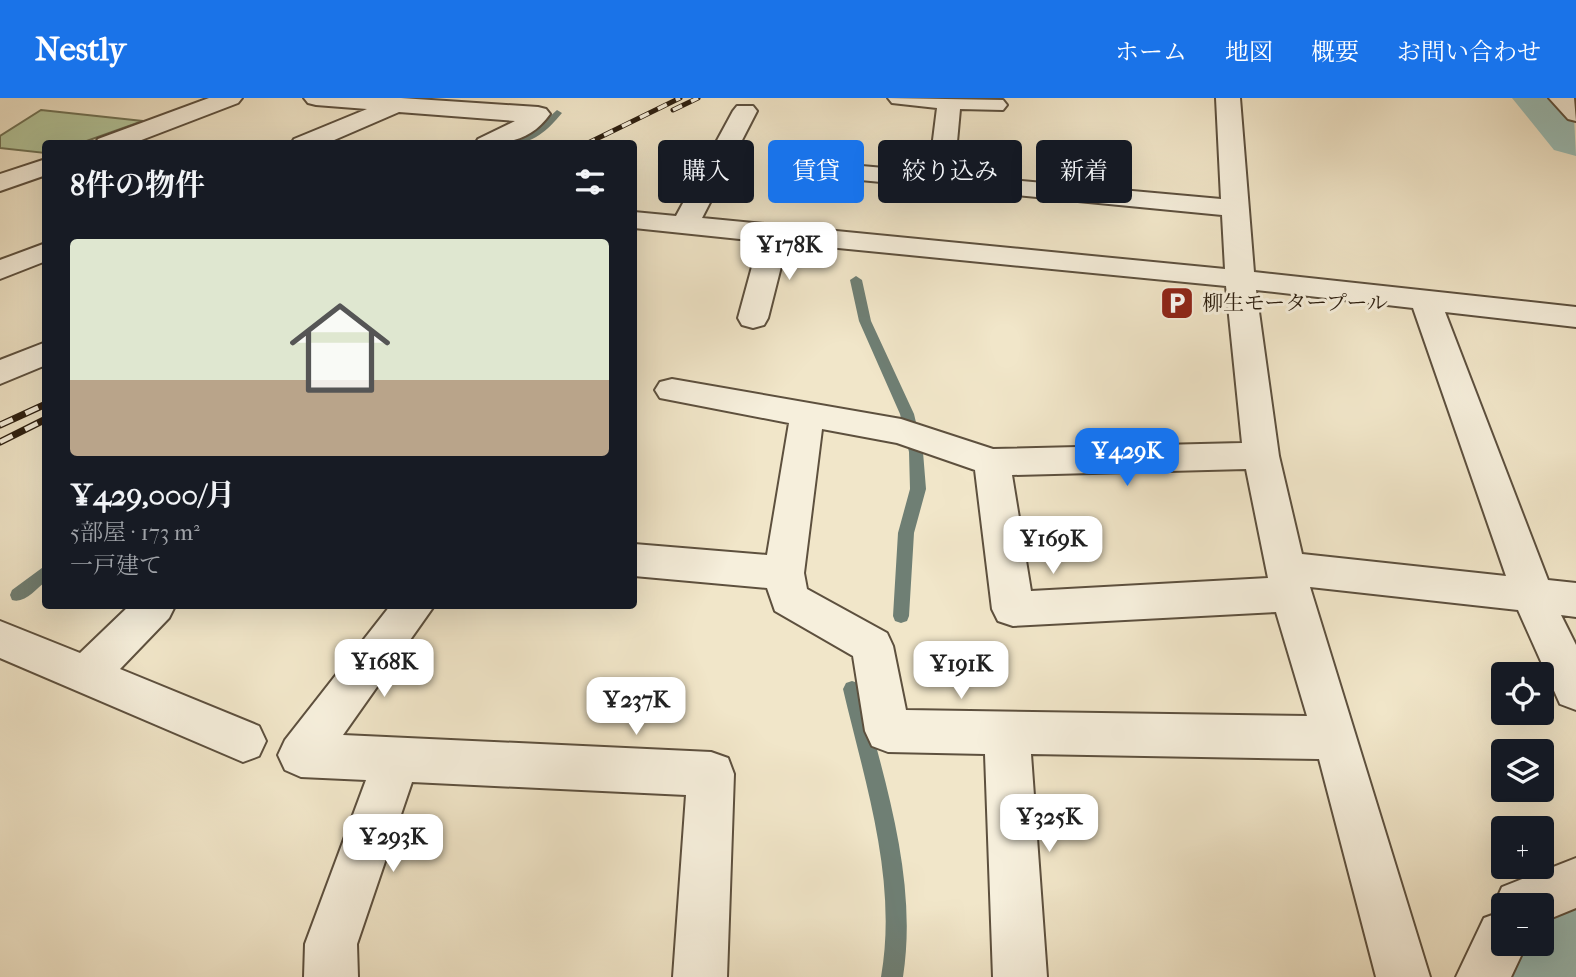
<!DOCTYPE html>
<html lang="ja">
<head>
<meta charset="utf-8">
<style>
	:root { --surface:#171b24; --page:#242831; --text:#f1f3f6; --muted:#9ea1a6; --accent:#1a73e8 }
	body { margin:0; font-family:"IM FELL French Canon","Noto Serif JP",serif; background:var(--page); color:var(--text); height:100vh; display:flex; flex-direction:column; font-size:26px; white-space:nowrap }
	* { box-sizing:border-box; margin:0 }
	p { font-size:23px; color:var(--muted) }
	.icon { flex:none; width:38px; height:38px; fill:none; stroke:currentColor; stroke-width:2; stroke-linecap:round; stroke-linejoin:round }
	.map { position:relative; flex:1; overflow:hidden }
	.panel { position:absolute; left:42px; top:42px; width:595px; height:469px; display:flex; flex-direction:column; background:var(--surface); border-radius:7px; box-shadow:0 7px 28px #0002 }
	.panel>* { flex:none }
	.guide { position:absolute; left:658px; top:42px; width:665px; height:63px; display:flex; gap:14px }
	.fabs { position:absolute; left:1491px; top:564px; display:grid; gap:14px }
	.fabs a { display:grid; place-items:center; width:63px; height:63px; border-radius:7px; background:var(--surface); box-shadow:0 7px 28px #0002; font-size:35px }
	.price { position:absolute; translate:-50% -60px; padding:0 16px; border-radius:14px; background:#fff; color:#222; font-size:23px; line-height:46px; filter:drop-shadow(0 2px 4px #0008) }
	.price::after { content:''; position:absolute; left:50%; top:42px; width:21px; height:16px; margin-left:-10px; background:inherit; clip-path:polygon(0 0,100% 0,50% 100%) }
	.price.selected { background:var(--accent); color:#fff }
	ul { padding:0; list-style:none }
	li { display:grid; align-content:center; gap:14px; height:371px; padding:0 28px }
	li span { display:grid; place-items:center; height:217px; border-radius:7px; color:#555 }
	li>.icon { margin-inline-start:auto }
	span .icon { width:126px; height:126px; fill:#fffc; stroke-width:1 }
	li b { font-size:30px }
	h2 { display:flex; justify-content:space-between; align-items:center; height:84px; padding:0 28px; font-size:30px }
	.tag { padding:0 24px; border-radius:7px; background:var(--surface); box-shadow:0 7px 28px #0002; font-size:24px; line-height:63px }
	.tag.selected { background:var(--accent); color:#fff }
	header { display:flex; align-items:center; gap:42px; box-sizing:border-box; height:98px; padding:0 35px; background:var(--accent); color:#fff }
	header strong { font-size:33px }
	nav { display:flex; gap:38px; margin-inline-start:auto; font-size:24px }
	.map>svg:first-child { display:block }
</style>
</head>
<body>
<header>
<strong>Nestly</strong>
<nav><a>ホーム</a><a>地図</a><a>概要</a><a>お問い合わせ</a></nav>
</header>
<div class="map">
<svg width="1576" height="879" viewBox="0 0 1576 879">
	<rect width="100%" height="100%" fill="#f1e6c9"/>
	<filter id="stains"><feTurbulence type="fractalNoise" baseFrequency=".00286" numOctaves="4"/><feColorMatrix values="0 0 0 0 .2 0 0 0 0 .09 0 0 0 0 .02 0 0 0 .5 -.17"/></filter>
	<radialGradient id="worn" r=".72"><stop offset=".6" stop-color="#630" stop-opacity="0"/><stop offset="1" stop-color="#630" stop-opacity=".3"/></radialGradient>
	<!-- green -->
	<path fill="#b4c69b" stroke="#707255" stroke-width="2" d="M41,12l102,11 -62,22 -35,1 -1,9 -45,-5v-12z"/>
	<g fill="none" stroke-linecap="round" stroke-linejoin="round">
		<!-- stream -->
		<path fill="#6f7f74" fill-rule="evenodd" d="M557,12l5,3c-15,18 -29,31 -53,31l26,-14z
			M856,178l6,4 9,41 43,93 9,38 3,37 -12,44 -5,83 -2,5 -6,2 -6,-2 -2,-5 5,-83 12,-44 -1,-37 -9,-38 -41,-93 -9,-41z
			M46,467v16c-10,8 -21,23 -34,19l-2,-5 2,-5z
			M852,583l6,2 3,6c24,94 57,191 42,288h-22c17,-97 -16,-194 -38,-288l3,-6z"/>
		<!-- river -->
		<path fill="#9bbfb8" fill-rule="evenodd" d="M1512,0h61l3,58 -22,-6z
			M1576,805v74h-74l14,-34h26v-25z"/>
		<!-- street casing -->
		<g stroke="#5d503e" stroke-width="4">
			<path id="street" d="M209,0h33l-4,5 -107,41h-36l3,-5z
				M304,0h97l137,9 8,2 4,5c-19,27 -44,30 -75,30l3,-5 37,-18 -116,-9 -74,32h-34l3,-5 73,-30 -51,-4 -8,-2z
				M888,0l115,2 4,5 -4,5 -43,-1 -6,66 267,24 -5,-101h24l14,174 322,35v20l-131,-15 103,268 28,3v34l-15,-2 15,30v65l-16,-6 -42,-94 -208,-23 120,390h-54l-57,-218 -288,-5 16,223h-54l-8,-223 -97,-2 -16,-6 -7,-15 -12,-75 -78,-45 -8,-23 -133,-12v-32l133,11 22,-132 -129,-25 -5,-8 5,-8 12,-3 229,40 92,30 249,-6 -16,-157 -439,-43 -19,75 -4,7 -11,3 -11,-3 -4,-7 21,-77 -125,-13v-16l42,4 57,-105 4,-5h16l4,5 -55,107 523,51 -3,-54 -403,-39 -4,-5 4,-5 9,-3 101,9 8,-64 -45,-5zM1256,192l157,18 93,268 -204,-22 -23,-98zM822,331l75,14 78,27 17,139 6,12 15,5 263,-14 31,104 -401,-6 -13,-64 -6,-13 -80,-44 -3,-16zM1246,371l22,109 -237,13 -19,-116z
				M1549,0h25l2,23 -8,-2z
				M46,61v16l-46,16v-17z
				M46,145v18l-46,18v-19z
				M46,244v23l-46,19v-24z
				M129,508h46l-6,12 -49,51 139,57 7,15 -7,15 -16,6 -243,-104v-37l80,32z
				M390,508h44l-91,129 368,17 17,6 6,16 -7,203h-54l13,-182 -274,-13 -55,162 1,33h-54l1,-33 61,-164 -65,-3 -16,-7 -7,-15 7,-15z
				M1576,760v50l-34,14v-17h-39v38h24l-16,34h-55l28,-59 14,-5 -4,-8 8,-18z"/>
		</g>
		<!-- street -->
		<use href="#street" fill="#f6efdc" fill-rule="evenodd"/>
		<!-- rail-far1 casing -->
		<g stroke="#2c1e0f" stroke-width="5">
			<path id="rail-far1" d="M673,12l25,-12
				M586,46l94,-46"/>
		</g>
		<!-- rail casing -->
		<g stroke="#2c1e0f" stroke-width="7">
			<path id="rail" d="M0,327l46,-21
				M0,344l46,-23"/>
		</g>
		<!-- rail-far1 -->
		<use href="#rail-far1" stroke="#f6efdc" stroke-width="3.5" stroke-dasharray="10" stroke-linecap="butt"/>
		<!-- rail -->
		<use href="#rail" stroke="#f6efdc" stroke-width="4.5" stroke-dasharray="14" stroke-linecap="butt"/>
	</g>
	<!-- icons -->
	<defs>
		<g id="parking-square" transform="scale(1.75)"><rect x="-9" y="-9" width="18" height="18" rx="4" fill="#8f2418" stroke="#f6efdc"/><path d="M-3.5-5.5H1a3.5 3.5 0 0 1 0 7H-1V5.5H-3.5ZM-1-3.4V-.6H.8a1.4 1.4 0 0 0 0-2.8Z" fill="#fff"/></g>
	</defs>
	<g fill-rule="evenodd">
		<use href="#parking-square" x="1177" y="205"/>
	</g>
	<g text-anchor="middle" stroke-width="6" stroke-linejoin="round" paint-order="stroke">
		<!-- far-poi labels -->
		<g font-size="21" fill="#2c1e0f" stroke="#f6efdc" text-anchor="start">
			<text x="1202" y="212">柳生モータープール</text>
		</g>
	</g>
	<rect width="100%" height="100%" filter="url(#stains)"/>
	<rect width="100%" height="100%" fill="url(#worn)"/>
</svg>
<div class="fabs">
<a><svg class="icon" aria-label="locate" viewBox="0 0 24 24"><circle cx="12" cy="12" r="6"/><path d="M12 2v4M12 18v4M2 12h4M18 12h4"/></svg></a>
<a><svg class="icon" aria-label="layers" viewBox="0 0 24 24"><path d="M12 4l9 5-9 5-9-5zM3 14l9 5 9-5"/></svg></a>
<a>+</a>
<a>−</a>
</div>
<b class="price" style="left:789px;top:184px">¥178K</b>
<b class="price selected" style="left:1127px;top:390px">¥429K</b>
<b class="price" style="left:1053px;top:478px">¥169K</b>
<b class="price" style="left:384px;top:601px">¥168K</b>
<b class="price" style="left:961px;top:603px">¥191K</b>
<b class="price" style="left:636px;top:639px">¥237K</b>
<b class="price" style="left:1049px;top:756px">¥325K</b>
<b class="price" style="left:393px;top:776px">¥293K</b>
<div class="guide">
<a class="tag">購入</a>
<a class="tag selected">賃貸</a>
<a class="tag">絞り込み</a>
<a class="tag">新着</a>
</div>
<section class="panel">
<h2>8件の物件<svg class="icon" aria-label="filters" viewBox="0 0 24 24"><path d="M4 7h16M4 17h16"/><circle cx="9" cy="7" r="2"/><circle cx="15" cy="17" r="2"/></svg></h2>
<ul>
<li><span style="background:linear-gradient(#dfe7d0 65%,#b9a48a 0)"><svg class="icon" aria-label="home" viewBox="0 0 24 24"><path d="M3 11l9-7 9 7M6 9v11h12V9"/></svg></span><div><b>¥429,000/月</b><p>5部屋 · 173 m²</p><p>一戸建て</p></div></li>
</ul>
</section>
</div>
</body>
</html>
